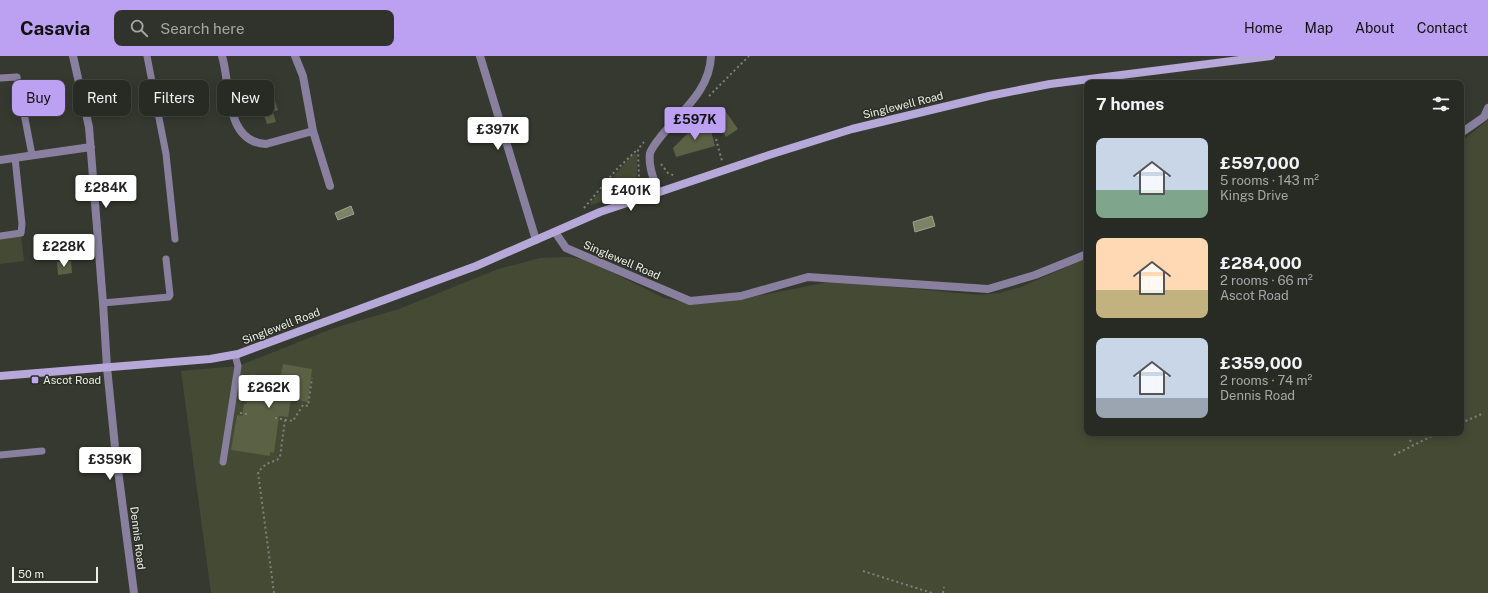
<!DOCTYPE html>
<html lang="en">
<head>
<meta charset="utf-8">
<style>
	:root { --surface:#282b24; --page:#30332c; --text:#f1f3f6; --muted:#a5a7a6; --line:#444741; --accent:#bca0f2 }
	body { margin:0; font-family:"Public Sans",sans-serif; background:var(--page); color:var(--text); height:100vh; display:flex; flex-direction:column; font-size:15px; white-space:nowrap }
	* { box-sizing:border-box; margin:0 }
	p { font-size:13px; color:var(--muted) }
	.icon { flex:none; width:22px; height:22px; fill:none; stroke:currentColor; stroke-width:2; stroke-linecap:round; stroke-linejoin:round }
	.map { position:relative; flex:1; overflow:hidden }
	.details { position:absolute; left:1084px; top:24px; width:380px; height:356px; display:flex; flex-direction:column; background:var(--surface); border-radius:8px; box-shadow:0 2px 10px #0003,0 0 0 1px var(--line) }
	.details>* { flex:none }
	.top-card { position:absolute; left:12px; top:24px; width:380px; height:36px; display:flex; gap:8px }
	.scale { position:absolute; left:12px; bottom:10px; width:86px; box-sizing:border-box; padding-left:4px; border:2px solid #edeee9; border-top:0; font-size:11px; line-height:14px; white-space:nowrap; color:#edeee9; -webkit-text-stroke:3px #2c2f26; paint-order:stroke }
	.price { position:absolute; translate:-50% -34px; padding:0 9px; border-radius:4px; background:#fff; color:#222; font-size:13px; line-height:26px; filter:drop-shadow(0 1px 2px #0008) }
	.price::after { content:''; position:absolute; left:50%; top:24px; width:12px; height:9px; margin-left:-6px; background:inherit; clip-path:polygon(0 0,100% 0,50% 100%) }
	.price.active { background:var(--accent); color:#111 }
	ul { padding:0; list-style:none }
	li { display:flex; align-items:center; gap:12px; height:100px; padding:0 12px }
	li span { display:grid; place-items:center; flex:none; width:112px; height:80px; border-radius:8px; color:#555 }
	li>.icon { margin-inline-start:auto }
	span .icon { width:48px; height:48px; fill:#fffc; stroke-width:1 }
	li b { font-size:17px }
	h2 { display:flex; justify-content:space-between; align-items:center; height:48px; padding:0 12px; font-size:17px }
	.pill { padding:0 14px; border-radius:8px; background:var(--surface); box-shadow:0 2px 10px #0003,0 0 0 1px var(--line); font-size:14px; line-height:36px }
	.pill.active { background:var(--accent); color:#111 }
	header { display:flex; align-items:center; gap:24px; box-sizing:border-box; height:56px; padding:0 20px; background:var(--accent); color:#111 }
	header strong { font-size:19px }
	nav { display:flex; gap:22px; margin-inline-start:auto; font-size:14px }
	.search { width:280px; height:36px; background:var(--page); display:flex; align-items:center; gap:10px; box-sizing:border-box; padding:0 14px; border-radius:8px; color:var(--muted); font-size:15px }
	.map>svg:first-child { display:block }
</style>
</head>
<body>
<header>
<strong>Casavia</strong>
<div class="search"><svg class="icon" aria-label="search" viewBox="0 0 24 24"><circle cx="10" cy="10" r="6"/><path d="M15 15l6 6"/></svg>Search here</div>
<nav><a>Home</a><a>Map</a><a>About</a><a>Contact</a></nav>
</header>
<div class="map">
<svg width="1488" height="537" viewBox="0 0 1488 537">
	<rect width="100%" height="100%" fill="#363930"/>
	<!-- green -->
	<path fill="#454a35" d="M1488,64v473h-1277l-30,-222 57,-5 96,-38 65,-19 99,-40 42,-11 29,-1 18,3 77,38 31,6 48,-5 90,-18 146,14 21,-2 21,-6 66,-29v175h374v-291z
		M633,98h3l1,2v22l-2,8 -4,4 -14,6 1,-12 -5,-7z
		M603,133h1l8,9 -21,7 -1,-2z
		M21,180l3,25 -24,3v-25z"/>
	<!-- water -->
	<path fill="#7b8366" stroke="#9da38d" d="M351,150l3,8 -16,6 -3,-7z
		M932,160l3,10 -20,6 -2,-10z"/>
	<!-- building -->
	<path fill="#5a6145" d="M272,36l6,18 -5,2 3,10 -9,2 -3,-9 -4,1 -6,-18z
		M726,56l12,17 -12,8 -12,-18z
		M698,67l4,5 7,-5 6,23 -39,11 -3,-9z
		M71,205l1,12 -14,2 -1,-13z
		M283,308l29,5 -4,33 -17,-3 -3,18 -9,-1 -5,37 -4,-1v4l-39,-6 6,-35 5,1 2,-12h2l5,-30 29,5z"/>
	<g fill="none" stroke-linecap="round" stroke-linejoin="round">
		<!-- path -->
		<path stroke="#7f817a" stroke-width="2" stroke-dasharray="2 3" stroke-linecap="butt" d="M709,40l40,-40
			M694,57l11,10
			M716,83l6,22
			M661,108l7,9 7,3
			M634,134l4,-5 1,-7 -1,-29 6,-7
			M584,152l32,-38 22,-21
			M240,357l7,1
			M275,362l18,3 10,-16 5,1 4,-28
			M1461,367l23,-10
			M1410,384l3,6
			M1394,399l44,-22
			M863,515l69,22
			M274,537l-16,-121 8,-8 11,-4 3,-3 5,-37
			M943,537l1,-6"/>
		<!-- lane -->
		<path stroke="#88809e" stroke-width="7" d="M147,0l19,98 9,85
			M0,22l17,-1 15,78
			M0,180l21,-3 1,-9 -7,-66
			M103,247l66,-6 1,-2 -4,-36
			M0,399l42,-4
			M223,406l15,-96 -3,-11"/>
		<!-- street -->
		<path stroke="#88809e" stroke-width="8" d="M73,0l16,71 14,176 4,64 8,80 19,146
			M222,0c9,28 2,86 44,88l47,-13 17,55
			M295,0l8,20 10,55
			M480,0l56,184
			M1461,77l23,-16 4,-9
			M0,104l91,-13
			M658,136c-4,-12 -10,-26 -8,-39 2,-6 8,-13 12,-18 20,-24 48,-45 49,-79
			M555,176l11,16 124,53 51,-5 67,-19 180,12 47,-14 52,-21"/>
		<!-- secondary -->
		<path stroke="#b6a8d9" stroke-width="8" d="M0,320l210,-17 28,-5 238,-88 124,-54 169,-57 83,-26 137,-33 61,-12 221,-28"/>
	</g>
	<!-- markers -->
	<rect fill="#bfa8f4" stroke="#2c2f26" stroke-width="1.5" x="31" y="320" width="8" height="8" rx="2"/>
	<g text-anchor="middle" stroke-width="3" stroke-linejoin="round" paint-order="stroke">
		<!-- street labels -->
		<g font-size="11" fill="#edeee9" stroke="#2c2f26">
			<text transform="translate(903 49) rotate(-14)" y="4">Singlewell Road</text>
			<text transform="translate(622 204) rotate(23)" y="4">Singlewell Road</text>
			<text transform="translate(281 270) rotate(-21)" y="4">Singlewell Road</text>
			<text transform="translate(138 482) rotate(83)" y="4">Dennis Road</text>
		</g>
		<!-- poi labels -->
		<g font-size="11" fill="#edeee9" stroke="#2c2f26" text-anchor="start">
			<text x="43" y="328">Ascot Road</text>
		</g>
	</g>
</svg>
<div class="scale">50 m</div>
<b class="price active" style="left:695px;top:85px">£597K</b>
<b class="price" style="left:498px;top:95px">£397K</b>
<b class="price" style="left:106px;top:153px">£284K</b>
<b class="price" style="left:631px;top:156px">£401K</b>
<b class="price" style="left:64px;top:212px">£228K</b>
<b class="price" style="left:269px;top:353px">£262K</b>
<b class="price" style="left:110px;top:425px">£359K</b>
<div class="top-card">
<a class="pill active">Buy</a>
<a class="pill">Rent</a>
<a class="pill">Filters</a>
<a class="pill">New</a>
</div>
<section class="details">
<h2>7 homes<svg class="icon" aria-label="filters" viewBox="0 0 24 24"><path d="M4 7h16M4 17h16"/><circle cx="9" cy="7" r="2"/><circle cx="15" cy="17" r="2"/></svg></h2>
<ul>
<li><span style="background:linear-gradient(#c9d6e8 65%,#7fa58c 0)"><svg class="icon" aria-label="home" viewBox="0 0 24 24"><path d="M3 11l9-7 9 7M6 9v11h12V9"/></svg></span><div><b>£597,000</b><p>5 rooms · 143 m²</p><p>Kings Drive</p></div></li>
<li><span style="background:linear-gradient(#ffd9b3 65%,#c2b280 0)"><svg class="icon" aria-label="home" viewBox="0 0 24 24"><path d="M3 11l9-7 9 7M6 9v11h12V9"/></svg></span><div><b>£284,000</b><p>2 rooms · 66 m²</p><p>Ascot Road</p></div></li>
<li><span style="background:linear-gradient(#c9d6e8 75%,#9aa5b1 0)"><svg class="icon" aria-label="home" viewBox="0 0 24 24"><path d="M3 11l9-7 9 7M6 9v11h12V9"/></svg></span><div><b>£359,000</b><p>2 rooms · 74 m²</p><p>Dennis Road</p></div></li>
</ul>
</section>
</div>
</body>
</html>
